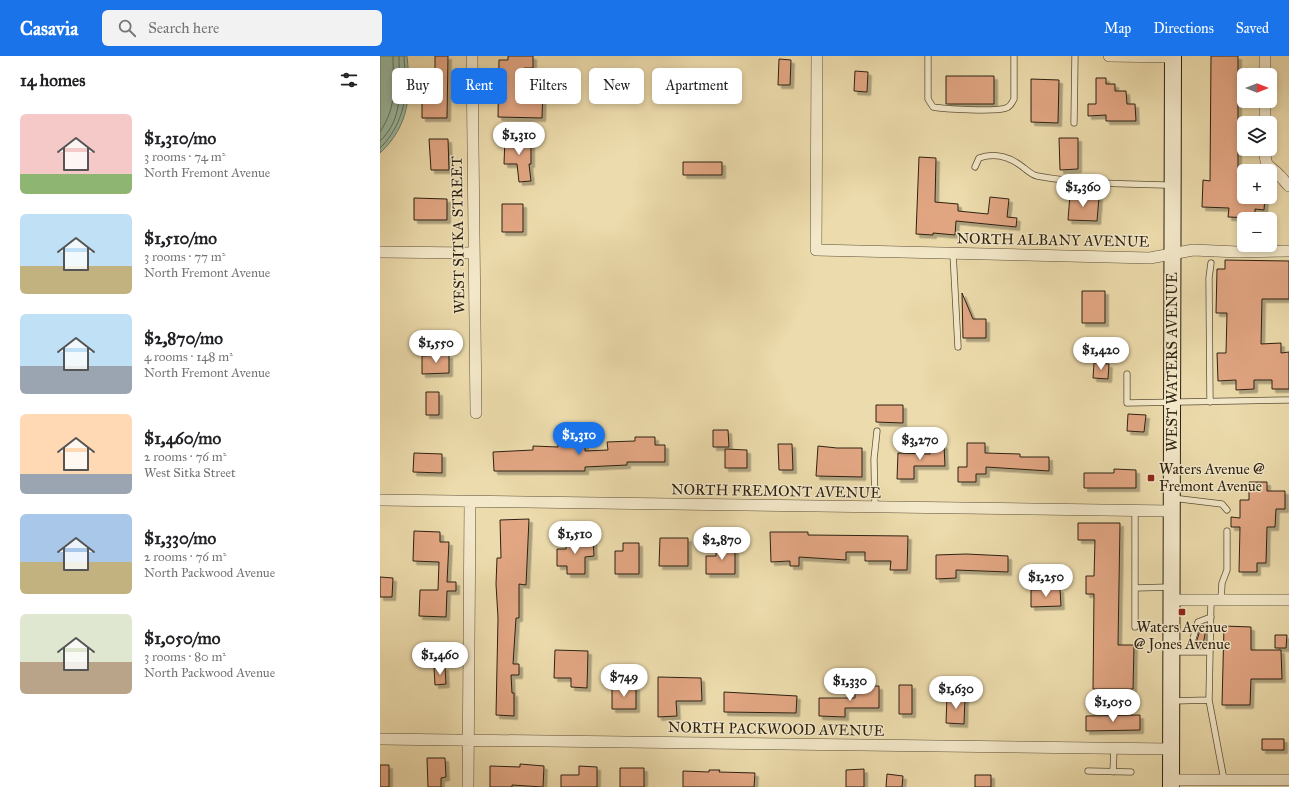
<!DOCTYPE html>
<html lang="en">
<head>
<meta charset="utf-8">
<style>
	:root { --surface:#fff; --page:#f2f2f2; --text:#202124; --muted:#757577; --accent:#1a73e8 }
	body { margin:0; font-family:"IM FELL Great Primer",serif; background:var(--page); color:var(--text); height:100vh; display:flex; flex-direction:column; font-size:15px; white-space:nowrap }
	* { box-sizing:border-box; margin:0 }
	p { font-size:13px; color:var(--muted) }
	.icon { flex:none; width:22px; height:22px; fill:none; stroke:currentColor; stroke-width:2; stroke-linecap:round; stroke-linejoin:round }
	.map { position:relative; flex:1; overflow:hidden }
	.panel { display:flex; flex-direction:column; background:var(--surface); width:380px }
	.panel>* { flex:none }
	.top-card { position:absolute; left:12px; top:12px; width:380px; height:36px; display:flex; gap:8px }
	.needle { width:26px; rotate:90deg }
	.tools { position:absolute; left:857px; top:12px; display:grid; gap:8px }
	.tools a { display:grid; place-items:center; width:40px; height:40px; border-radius:6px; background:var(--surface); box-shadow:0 2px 6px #0003; font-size:20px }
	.price { position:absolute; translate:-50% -34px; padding:0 9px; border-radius:14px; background:#fff; color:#222; font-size:13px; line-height:26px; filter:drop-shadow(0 1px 2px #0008) }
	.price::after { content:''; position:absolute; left:50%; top:24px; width:12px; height:9px; margin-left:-6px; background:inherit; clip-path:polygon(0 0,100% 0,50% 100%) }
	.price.on { background:var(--accent); color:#fff }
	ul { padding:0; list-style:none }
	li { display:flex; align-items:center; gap:12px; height:100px; padding:0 20px }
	li span { display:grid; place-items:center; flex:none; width:112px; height:80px; border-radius:6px; color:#555 }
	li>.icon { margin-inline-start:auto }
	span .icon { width:48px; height:48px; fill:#fffc; stroke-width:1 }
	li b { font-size:17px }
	h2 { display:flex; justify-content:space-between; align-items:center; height:48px; padding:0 20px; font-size:17px }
	.tag { padding:0 14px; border-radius:6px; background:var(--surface); box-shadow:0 2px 6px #0003; font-size:14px; line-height:36px }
	.tag.on { background:var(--accent); color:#fff }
	header { display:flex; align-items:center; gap:24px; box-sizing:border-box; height:56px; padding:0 20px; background:var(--accent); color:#fff }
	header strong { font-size:19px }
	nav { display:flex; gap:22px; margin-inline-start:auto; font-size:14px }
	.search { width:280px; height:36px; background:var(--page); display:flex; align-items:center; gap:10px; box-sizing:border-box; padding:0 14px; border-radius:6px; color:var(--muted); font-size:15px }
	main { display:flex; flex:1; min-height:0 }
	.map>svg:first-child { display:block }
</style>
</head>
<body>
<header>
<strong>Casavia</strong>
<div class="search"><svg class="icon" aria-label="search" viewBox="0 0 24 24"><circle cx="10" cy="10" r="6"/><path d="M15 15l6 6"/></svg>Search here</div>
<nav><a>Map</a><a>Directions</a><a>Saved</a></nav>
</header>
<main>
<section class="panel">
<h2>14 homes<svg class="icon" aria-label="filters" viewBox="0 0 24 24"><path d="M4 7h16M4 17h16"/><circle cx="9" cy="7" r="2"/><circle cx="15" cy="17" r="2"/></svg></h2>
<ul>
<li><span style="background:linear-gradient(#f6c9c9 75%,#8fb573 0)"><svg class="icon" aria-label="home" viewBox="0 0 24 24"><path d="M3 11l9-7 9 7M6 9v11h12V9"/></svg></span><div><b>$1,310/mo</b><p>3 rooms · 74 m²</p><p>North Fremont Avenue</p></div></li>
<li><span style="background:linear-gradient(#bfe0f5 65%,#c2b280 0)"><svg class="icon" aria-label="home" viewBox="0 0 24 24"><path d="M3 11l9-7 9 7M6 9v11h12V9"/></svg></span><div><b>$1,510/mo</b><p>3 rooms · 77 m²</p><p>North Fremont Avenue</p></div></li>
<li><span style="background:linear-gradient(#bfe0f5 65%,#9aa5b1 0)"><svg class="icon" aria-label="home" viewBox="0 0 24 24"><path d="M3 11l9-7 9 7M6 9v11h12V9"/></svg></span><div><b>$2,870/mo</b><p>4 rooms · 148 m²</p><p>North Fremont Avenue</p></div></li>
<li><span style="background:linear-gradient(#ffd9b3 75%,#9aa5b1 0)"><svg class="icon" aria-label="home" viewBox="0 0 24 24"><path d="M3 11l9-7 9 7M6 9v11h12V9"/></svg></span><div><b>$1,460/mo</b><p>2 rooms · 76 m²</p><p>West Sitka Street</p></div></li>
<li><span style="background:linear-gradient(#a9c7e8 60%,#c2b280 0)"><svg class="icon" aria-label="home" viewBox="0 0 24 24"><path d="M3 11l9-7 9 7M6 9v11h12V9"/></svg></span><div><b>$1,330/mo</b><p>2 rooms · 76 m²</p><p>North Packwood Avenue</p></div></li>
<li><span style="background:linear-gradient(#dfe7d0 60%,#b9a48a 0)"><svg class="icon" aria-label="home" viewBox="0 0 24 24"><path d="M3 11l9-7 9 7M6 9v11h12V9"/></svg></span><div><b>$1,050/mo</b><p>3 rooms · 80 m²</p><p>North Packwood Avenue</p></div></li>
</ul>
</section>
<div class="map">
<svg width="909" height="731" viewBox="0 0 909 731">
	<defs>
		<filter id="shadow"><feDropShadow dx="3.5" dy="3.5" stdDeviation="0" flood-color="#0004"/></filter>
	</defs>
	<rect width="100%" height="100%" fill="#ecdbac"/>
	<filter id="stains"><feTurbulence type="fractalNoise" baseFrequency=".005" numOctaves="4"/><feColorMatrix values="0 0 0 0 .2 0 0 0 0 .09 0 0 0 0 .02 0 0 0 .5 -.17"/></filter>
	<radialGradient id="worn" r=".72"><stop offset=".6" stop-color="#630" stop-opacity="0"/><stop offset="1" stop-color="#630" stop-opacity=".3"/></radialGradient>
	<!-- water -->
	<path fill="#9abca5" stroke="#6e7e6a" d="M0,0h27c4,38 3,69 -27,97z"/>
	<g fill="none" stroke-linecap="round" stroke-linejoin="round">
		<!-- shore -->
		<path stroke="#646e5b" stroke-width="1" d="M0,76c18,-28 13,-45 13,-76
			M0,85c25,-23 19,-56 19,-85
			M0,92c17,-16 26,-41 26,-64 0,-10 -2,-19 -2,-28"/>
	</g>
	<!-- building -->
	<path fill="#e2a683" stroke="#2d2111" filter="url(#shadow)" d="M55,0h13l-1,62h-25v-24l8,1 1,-16h4z
		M128,0h25v12h-9v19h19l-1,31 -44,-1 1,-57h9z
		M831,0h27v126h6v15h21l-1,13 -9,-1v9l-27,-1 1,-9 -27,-1 1,-27 7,1z
		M399,3l12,1 -1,25h-12z
		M475,15l13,1 -1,20 -13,-1z
		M566,20h48v28h-48z
		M716,22h10v6h9v7h11l1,13h8l1,17h-30v-6l-18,1v-12h8z
		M651,23l28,1 -1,43 -27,-1z
		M125,81h26v27h-2l2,17 -12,1 -2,-18h-13z
		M679,82h19v31l-18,1z
		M49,83h19l1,31h-18z
		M539,101l17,1 -1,44 23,2v7l30,3 2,-17 19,2 -2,18 10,1 -1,9 -60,-6 -1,14 -22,-2v2l-17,-1z
		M303,106h39v13h-39z
		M690,139l29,2 -2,24 -29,-1z
		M34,142l33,1v21h-33z
		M122,148h21v28h-21z
		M845,204l64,1v38h-27l-1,45 20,-1v10l8,-1v37h-17v-9h-18v9l-18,1v-10l-18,1 -1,-28h9l1,-40h-11l1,-44h8z
		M702,235h23v32h-23z
		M582,237l11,26h13v19h-23z
		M69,299v18l-27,1v-18z
		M714,307l15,1 -1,15 -15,-1z
		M46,336h13v23h-13z
		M496,349h27v18l-27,-1z
		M748,358l18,1 -2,17 -17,-1z
		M333,374h15l1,17h-16z
		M255,381h20v8h10v17h-38v3l-42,2v4h-91l-1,-19 40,-2v-4l25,1v-7h27v11l23,-1 -1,-8 28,-1z
		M587,387h18v10l35,1v3h29v14l-63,-4v7h-10v8h-18v-15h9z
		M398,388h14l1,26h-14z
		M550,389h14l1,21h-31v13h-17l1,-26 32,1z
		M438,390l19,2h25v29l-46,-1z
		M345,393l22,1v18h-22z
		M34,397l28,1v19l-29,-1z
		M734,413l22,1v18h-52v-15h30z
		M869,426h18v9h18v18h-9l-1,18h-8l-1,36h-9v9h-18l1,-45h-9v-10l9,1v-18h9z
		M149,463l-3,66 -7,-1v34h-3l-3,46h6v11h-8l1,18h2v23l-18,-1 2,-97 -2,-34 1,-26h4l-1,-38z
		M698,467h42l-2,122h16l-1,44h-40l1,-95h-8v-18h8l1,-36h-17z
		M34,475l26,1v10h9l-2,40h9v9h-9l-1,26 -27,-1 1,-26h18l1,-28 -26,-1z
		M390,476h38v3l100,1 -1,34h-17l1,-9h-26v-9h-19v8l-47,-3v9h-9v-5l-19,1z
		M280,482h28v28h-29z
		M213,483l1,17 -9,1v17h-18v-8h-10v-17h9v-9z
		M243,487h16v31h-24v-23h8z
		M355,490v28h-29v-18h10v-9z
		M586,498l42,2v16l-52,-2v8l-20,1v-24z
		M0,521l13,1 -1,19h-12z
		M680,533l1,17 -30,1v-17z
		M844,570l27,1v23h30l1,29h-31l-1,26h-28z
		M821,571l5,2 -3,16 -7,-2z
		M895,579h12l-1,13h-11z
		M175,594l33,1 -1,37 -16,-1v-9h-17z
		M65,611l1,17 -11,1 -1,-17z
		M278,621l43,1 1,23h-26l1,15 -19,1z
		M519,629h13v29h-13z
		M232,630l24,1v22h-24z
		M475,630h24v22h-34v9l-26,-1v-18h36z
		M344,636l73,4 -1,17 -72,-1z
		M567,640l18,1 -1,27 -18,-1z
		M760,659v15l-54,1v-15z
		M882,683h22v11h-22z
		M47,702h18l1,19 -5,1v9h-13z
		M140,708l24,2 -1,21 -31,-2v2h-22v-21l30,1z
		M0,709h9v22h-9z
		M199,710l18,1v20h-36v-12h18z
		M240,712h24v19h-24z
		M484,713v18h-18v-17z
		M329,714h11l-1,2 36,1 -1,14h-71v-16l26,1z
		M507,718l16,2 -1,11h-16z
		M595,719h16v12h-16z"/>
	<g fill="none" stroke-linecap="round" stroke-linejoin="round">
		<!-- service casing -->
		<g stroke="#5d5038" stroke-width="7">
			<path id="service" d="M548,0v43l5,8c11,2 63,5 73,1 4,-1 6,-5 8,-9v-43
				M694,67l1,-67
				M595,111l4,-9c17,-6 33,0 45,10 4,3 8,7 13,8 43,8 89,8 134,9
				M573,197l5,94
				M747,318v29l162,-3
				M830,346l-1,-124 2,-15
				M792,442l50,6 5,6
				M495,451l-1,-48 3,-28
				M755,455v116
				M755,532l36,-1
				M841,544l1,-17 5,-13v-39
				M793,596h37
				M809,596l9,-30 13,-5
				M829,644l15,80
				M792,645l37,-1 2,-100
				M708,715l43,1
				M733,716l1,-23"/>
		</g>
		<!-- minor casing -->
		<g stroke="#5d5038" stroke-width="12">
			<path id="minor" d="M92,0l4,357
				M437,0l-1,194 334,8 43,-8 45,2 51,-1
				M729,0l64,1
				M885,0v19
				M885,45v22
				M885,93c0,21 4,14 15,27 3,3 6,7 9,10
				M0,196l93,1
				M0,444l792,11
				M792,544h117
				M0,683l791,10
				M791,724h118
				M88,731l2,-285"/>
		</g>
		<!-- secondary casing -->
		<g stroke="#2d2111" stroke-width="18">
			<path id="secondary" d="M791,731l2,-731"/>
		</g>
		<!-- service -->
		<use href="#service" stroke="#f3e8c9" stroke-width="5.5"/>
		<!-- minor -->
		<use href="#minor" stroke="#f3e8c9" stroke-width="11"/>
		<!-- secondary -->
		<use href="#secondary" stroke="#f3e8c9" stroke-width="16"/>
	</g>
	<!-- markers -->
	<g fill="#8f2418" stroke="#f3e8c9" stroke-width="1.5">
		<rect x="767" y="418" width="8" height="8" rx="2"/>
		<rect x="798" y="552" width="8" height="8" rx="2"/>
	</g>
	<g text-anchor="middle" stroke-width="3" stroke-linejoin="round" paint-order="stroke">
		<!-- street labels -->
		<g font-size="15" fill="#2d2111" stroke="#f3e8c9">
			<text transform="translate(78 179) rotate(-91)" y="5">WEST SITKA STREET</text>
			<text transform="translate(673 184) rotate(1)" y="5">NORTH ALBANY AVENUE</text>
			<text transform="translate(792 306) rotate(-90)" y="5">WEST WATERS AVENUE</text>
			<text transform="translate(396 435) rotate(1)" y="5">NORTH FREMONT AVENUE</text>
			<text transform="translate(396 673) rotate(1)" y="5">NORTH PACKWOOD AVENUE</text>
		</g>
		<!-- poi labels -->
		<g font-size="15" fill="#2d2111" stroke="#f3e8c9" text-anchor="start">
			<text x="779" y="418">Waters Avenue @<tspan x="779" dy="17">Fremont Avenue</tspan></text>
			<text x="802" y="576" text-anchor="middle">Waters Avenue<tspan x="802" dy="17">@ Jones Avenue</tspan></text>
		</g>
	</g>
	<rect width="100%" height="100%" filter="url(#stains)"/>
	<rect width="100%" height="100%" fill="url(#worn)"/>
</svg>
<div class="tools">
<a><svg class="needle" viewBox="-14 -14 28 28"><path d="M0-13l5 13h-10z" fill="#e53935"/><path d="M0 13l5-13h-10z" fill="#757577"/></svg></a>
<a><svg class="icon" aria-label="layers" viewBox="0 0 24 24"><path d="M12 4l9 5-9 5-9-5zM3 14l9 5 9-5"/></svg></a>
<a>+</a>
<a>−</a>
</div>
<b class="price" style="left:139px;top:100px">$1,310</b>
<b class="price" style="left:703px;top:152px">$1,360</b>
<b class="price" style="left:56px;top:308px">$1,550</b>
<b class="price" style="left:721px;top:315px">$1,420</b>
<b class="price on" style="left:199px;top:400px">$1,310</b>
<b class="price" style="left:540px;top:405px">$3,270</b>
<b class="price" style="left:195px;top:499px">$1,510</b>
<b class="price" style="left:342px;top:505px">$2,870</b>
<b class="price" style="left:666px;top:542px">$1,250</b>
<b class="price" style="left:60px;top:620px">$1,460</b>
<b class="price" style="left:244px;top:642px">$749</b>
<b class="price" style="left:470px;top:646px">$1,330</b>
<b class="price" style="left:576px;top:654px">$1,630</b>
<b class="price" style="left:733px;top:667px">$1,050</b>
<div class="top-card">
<a class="tag">Buy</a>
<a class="tag on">Rent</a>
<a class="tag">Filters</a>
<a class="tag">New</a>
<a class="tag">Apartment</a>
</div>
</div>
</main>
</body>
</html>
